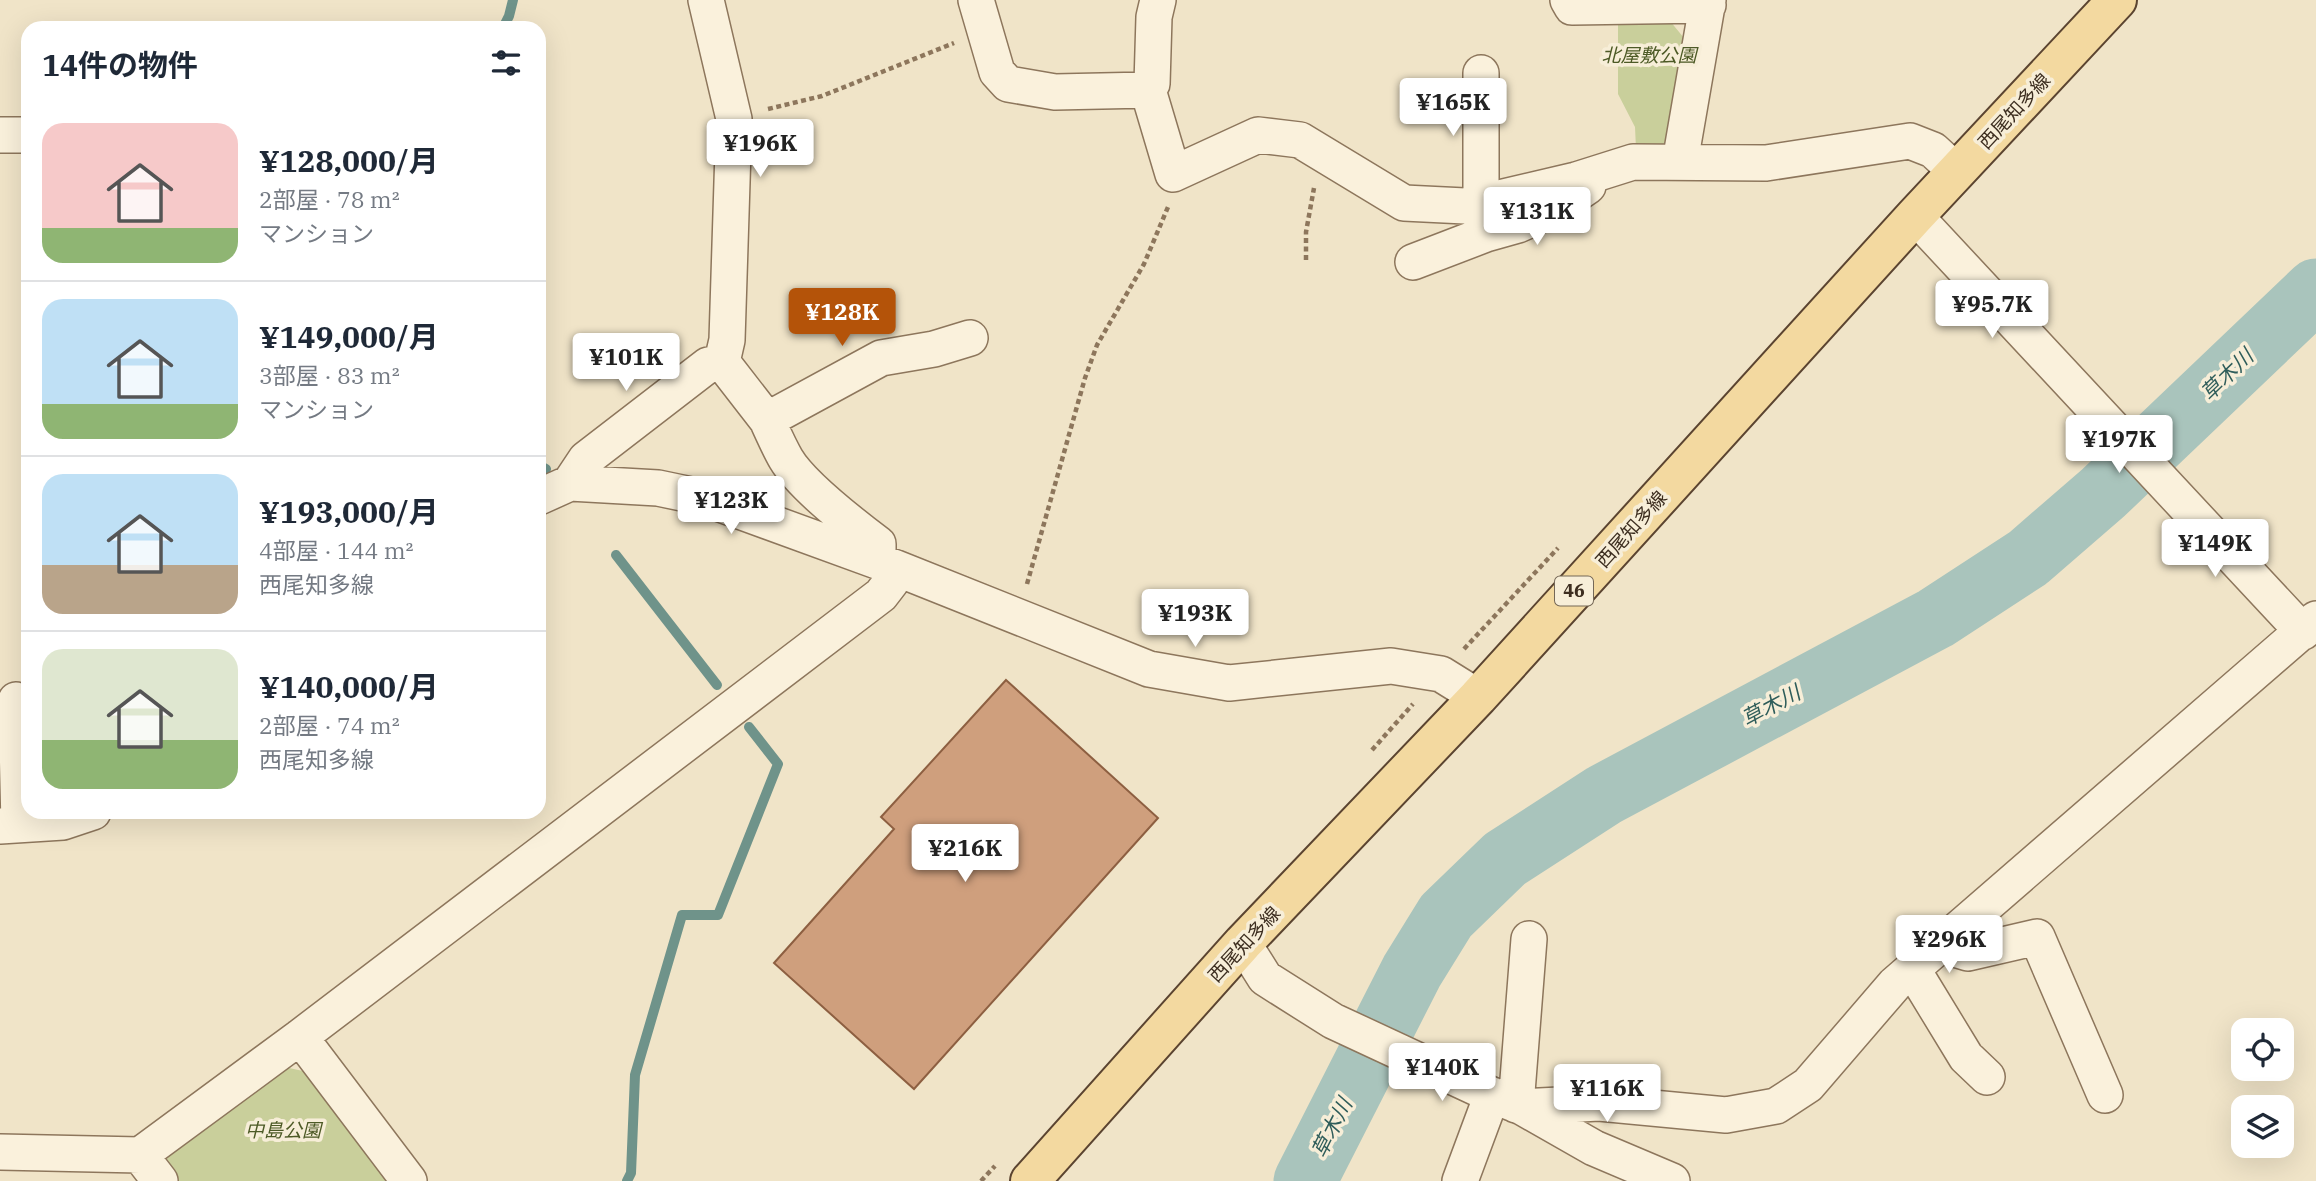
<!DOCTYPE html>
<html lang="ja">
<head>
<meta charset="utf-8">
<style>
	:root { --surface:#fff; --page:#f2f2f3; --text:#1f2937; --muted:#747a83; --line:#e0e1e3; --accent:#b45309 }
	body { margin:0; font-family:"IBM Plex Serif","Noto Sans JP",serif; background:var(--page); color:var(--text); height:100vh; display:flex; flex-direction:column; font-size:26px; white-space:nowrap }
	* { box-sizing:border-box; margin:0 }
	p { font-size:23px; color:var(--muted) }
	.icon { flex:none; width:38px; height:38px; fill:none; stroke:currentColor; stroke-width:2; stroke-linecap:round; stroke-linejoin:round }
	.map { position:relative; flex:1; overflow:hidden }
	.panel { position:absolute; left:21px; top:21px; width:525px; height:798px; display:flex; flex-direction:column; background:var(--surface); border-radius:21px; box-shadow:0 7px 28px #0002 }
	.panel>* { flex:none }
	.controls { position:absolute; left:2231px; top:1018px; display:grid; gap:14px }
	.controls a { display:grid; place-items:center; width:63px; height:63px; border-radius:14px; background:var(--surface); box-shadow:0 7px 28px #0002; font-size:35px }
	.price { position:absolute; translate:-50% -60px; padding:0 16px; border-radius:7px; background:#fff; color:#222; font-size:23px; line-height:46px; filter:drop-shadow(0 2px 4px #0008) }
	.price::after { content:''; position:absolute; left:50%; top:42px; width:21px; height:16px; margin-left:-10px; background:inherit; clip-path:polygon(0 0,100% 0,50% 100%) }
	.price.on { background:var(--accent); color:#fff }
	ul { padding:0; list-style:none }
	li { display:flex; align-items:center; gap:21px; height:175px; padding:0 21px }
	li+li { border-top:2px solid var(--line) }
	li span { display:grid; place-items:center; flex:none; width:196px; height:140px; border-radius:21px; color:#555 }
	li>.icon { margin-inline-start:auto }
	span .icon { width:84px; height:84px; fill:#fffc; stroke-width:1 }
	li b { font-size:30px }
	h2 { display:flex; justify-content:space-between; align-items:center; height:84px; padding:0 21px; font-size:30px }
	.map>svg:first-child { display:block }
</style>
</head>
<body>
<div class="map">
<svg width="2316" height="1181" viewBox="0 0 2316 1181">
	<rect width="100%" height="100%" fill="#f0e4c8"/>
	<!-- green -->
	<path fill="#c9cf9b" d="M1670,21l14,17 -20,108 -28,3 -1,-22 -17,-33v-70z
		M280,1066l23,5 85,110h-217l-14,-18z"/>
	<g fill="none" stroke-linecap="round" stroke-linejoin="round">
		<!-- stream -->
		<path stroke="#6f938a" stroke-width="10" d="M503,28l6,-12 4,-16
			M539,465l7,4
			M616,555l101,130
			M627,1181l4,-8 4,-98 47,-160h36l60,-151 -29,-37"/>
		<!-- river -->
		<path stroke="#a9c4bc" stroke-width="63" d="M1305,1181l107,-210 34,-55 59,-57 99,-64 332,-177 92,-60 75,-65 213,-203"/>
	</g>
	<!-- building -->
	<path fill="#cf9f7d" stroke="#8d5f41" stroke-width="2" d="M1006,680l152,138 -244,271 -140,-126 120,-134 -13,-12z"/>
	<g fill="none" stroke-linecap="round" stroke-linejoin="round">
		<!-- street casing -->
		<g stroke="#8d765c" stroke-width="38">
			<path id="street" d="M706,0l28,119 -7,221 -5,22 45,58 114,-62 53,-9 36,-11
				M976,0l21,72 11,12 47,8 93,-2
				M1158,0l-4,17 -2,67 -4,6 25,84 85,-39 42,5 104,63 61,3 111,-26 57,-18 133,1 144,-22 23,9 24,22
				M1568,0l4,7 136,-2
				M1481,73v129
				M0,135h28
				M1680,162l28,-162
				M1915,216l388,416
				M1413,262l73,-28 32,-9 38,-17 32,-22
				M767,420c6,13 12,27 19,39 16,27 67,66 92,85v16
				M570,483l16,-24 122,-94 14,-3
				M539,497l31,-14 88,5 43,9 195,71 253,101 80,14 162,-17 50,8 37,23
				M16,700l3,124
				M0,826l63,-4 30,-10
				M1243,943l22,35 68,43 159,74 30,12 72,41 78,33
				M1941,945l27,8 69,-16 68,158
				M1913,970l53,87 21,20
				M300,1037l109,144
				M1516,1105l13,-166
				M1522,1107l77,-4 127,12 50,-9 32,-21 87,-101 421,-365
				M0,1152l140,3 160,-118 581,-442 10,-13 5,-14
				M140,1155l20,26
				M1460,1181l32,-86"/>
		</g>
		<!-- primary casing -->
		<g stroke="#5b4430" stroke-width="42">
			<path id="primary" d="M1030,1181l213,-238 235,-246 437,-481 202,-216"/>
		</g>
		<!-- path -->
		<path stroke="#8d765c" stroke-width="4.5" stroke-dasharray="5 3.5" stroke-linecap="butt" d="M768,109l54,-13 132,-53
			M1306,260v-28l8,-44
			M1027,584l58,-206 12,-33 47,-81 24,-57
			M1464,649l94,-101
			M1372,750l41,-46
			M981,1181l14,-15"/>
		<!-- street -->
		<use href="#street" stroke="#faf1dc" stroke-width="35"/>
		<!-- primary -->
		<use href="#primary" stroke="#f3d9a0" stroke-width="38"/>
	</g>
	<g text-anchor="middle" stroke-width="7" stroke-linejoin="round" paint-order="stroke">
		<!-- shield labels -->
		<rect fill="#f7eed8" stroke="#756857" stroke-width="2" x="1555" y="576.5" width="38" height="29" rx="5"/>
		<g font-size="18" font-weight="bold" fill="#3d2e20">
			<text x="1574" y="597">46</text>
		</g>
		<!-- park labels -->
		<g font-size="19" font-style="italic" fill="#4d5a26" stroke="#f7eed8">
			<text x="1649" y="62">北屋敷公園</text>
			<text x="283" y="1137">中島公園</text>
		</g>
		<!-- street labels -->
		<g font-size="19" fill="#3d2e20" stroke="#f7eed8">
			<text transform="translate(2014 111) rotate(-47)" y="7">西尾知多線</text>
			<text transform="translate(1631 529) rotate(-48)" y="7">西尾知多線</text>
			<text transform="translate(1244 944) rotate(-47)" y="7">西尾知多線</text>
		</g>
		<!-- water labels -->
		<g font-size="21" font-style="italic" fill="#2f5d5a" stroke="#f7eed8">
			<text transform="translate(2227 375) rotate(-44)" y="7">草木川</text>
			<text transform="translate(1771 706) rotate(-28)" y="7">草木川</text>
			<text transform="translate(1332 1128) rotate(-63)" y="7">草木川</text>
		</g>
	</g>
</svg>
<div class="controls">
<a><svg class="icon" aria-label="locate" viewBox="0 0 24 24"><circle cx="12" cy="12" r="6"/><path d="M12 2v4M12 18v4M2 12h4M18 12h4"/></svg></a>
<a><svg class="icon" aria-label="layers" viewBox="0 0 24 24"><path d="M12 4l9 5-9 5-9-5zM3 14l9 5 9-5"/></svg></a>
</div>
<b class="price" style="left:1453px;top:138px">¥165K</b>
<b class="price" style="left:760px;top:179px">¥196K</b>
<b class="price" style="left:1537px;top:247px">¥131K</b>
<b class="price" style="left:1992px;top:340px">¥95.7K</b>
<b class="price on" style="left:842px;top:348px">¥128K</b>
<b class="price" style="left:626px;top:393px">¥101K</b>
<b class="price" style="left:2119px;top:475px">¥197K</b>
<b class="price" style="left:731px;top:536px">¥123K</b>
<b class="price" style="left:2215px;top:579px">¥149K</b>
<b class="price" style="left:1195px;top:649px">¥193K</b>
<b class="price" style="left:965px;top:884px">¥216K</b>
<b class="price" style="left:1949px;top:975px">¥296K</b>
<b class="price" style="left:1442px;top:1103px">¥140K</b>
<b class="price" style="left:1607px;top:1124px">¥116K</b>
<section class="panel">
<h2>14件の物件<svg class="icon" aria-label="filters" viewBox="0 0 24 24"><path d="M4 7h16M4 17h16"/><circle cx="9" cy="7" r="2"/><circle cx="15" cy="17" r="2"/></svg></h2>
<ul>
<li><span style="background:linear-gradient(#f6c9c9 75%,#8fb573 0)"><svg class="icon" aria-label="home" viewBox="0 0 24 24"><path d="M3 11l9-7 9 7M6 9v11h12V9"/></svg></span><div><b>¥128,000/月</b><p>2部屋 · 78 m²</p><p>マンション</p></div></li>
<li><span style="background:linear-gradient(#bfe0f5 75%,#8fb573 0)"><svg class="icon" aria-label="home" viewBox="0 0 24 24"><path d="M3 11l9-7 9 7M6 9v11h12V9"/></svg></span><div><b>¥149,000/月</b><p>3部屋 · 83 m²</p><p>マンション</p></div></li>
<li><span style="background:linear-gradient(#bfe0f5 65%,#b9a48a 0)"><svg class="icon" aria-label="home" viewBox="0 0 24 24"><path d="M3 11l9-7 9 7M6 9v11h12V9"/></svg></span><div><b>¥193,000/月</b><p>4部屋 · 144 m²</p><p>西尾知多線</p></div></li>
<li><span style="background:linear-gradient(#dfe7d0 65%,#8fb573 0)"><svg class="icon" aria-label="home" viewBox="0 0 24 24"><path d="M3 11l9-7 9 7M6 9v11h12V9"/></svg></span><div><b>¥140,000/月</b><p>2部屋 · 74 m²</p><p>西尾知多線</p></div></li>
</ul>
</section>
</div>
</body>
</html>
